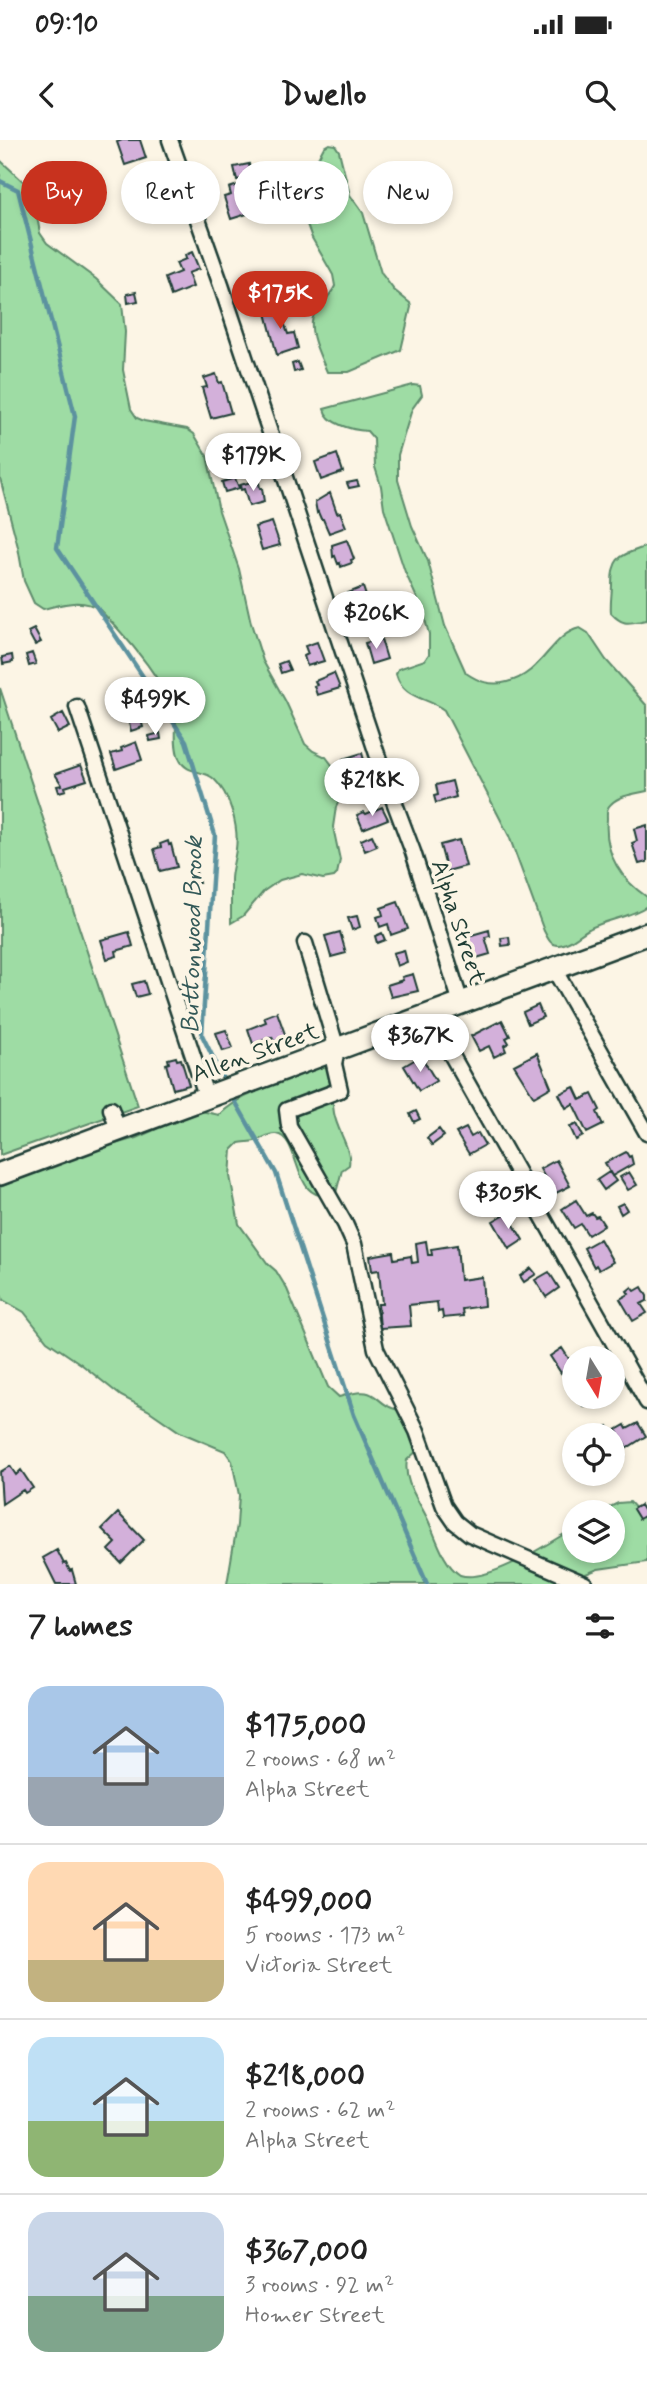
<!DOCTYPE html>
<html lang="en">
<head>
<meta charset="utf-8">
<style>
	:root { --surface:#fff; --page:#f6f6f6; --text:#222; --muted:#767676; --line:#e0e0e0; --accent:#c8321e }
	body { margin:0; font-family:Mynerve,sans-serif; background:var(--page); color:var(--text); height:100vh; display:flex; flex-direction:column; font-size:26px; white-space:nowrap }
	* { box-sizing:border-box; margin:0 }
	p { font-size:23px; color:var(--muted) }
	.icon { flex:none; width:38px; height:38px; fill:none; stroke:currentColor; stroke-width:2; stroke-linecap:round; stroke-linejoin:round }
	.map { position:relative; height:1444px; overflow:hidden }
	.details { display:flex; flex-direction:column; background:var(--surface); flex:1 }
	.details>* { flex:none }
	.guide { position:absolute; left:21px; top:21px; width:606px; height:63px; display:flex; gap:14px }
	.needle { width:46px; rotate:169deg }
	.controls { position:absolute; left:562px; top:1206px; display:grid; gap:14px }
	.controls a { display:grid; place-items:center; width:63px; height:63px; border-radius:50%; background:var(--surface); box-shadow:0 4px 10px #0003; font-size:35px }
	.price { position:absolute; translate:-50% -60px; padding:0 16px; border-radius:24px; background:#fff; color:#222; font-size:23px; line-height:46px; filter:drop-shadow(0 2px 4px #0008) }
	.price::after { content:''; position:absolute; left:50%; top:42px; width:21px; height:16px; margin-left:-10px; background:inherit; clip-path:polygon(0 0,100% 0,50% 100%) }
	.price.selected { background:var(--accent); color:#fff }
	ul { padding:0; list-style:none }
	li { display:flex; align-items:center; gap:21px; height:175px; padding:0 28px }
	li+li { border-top:2px solid var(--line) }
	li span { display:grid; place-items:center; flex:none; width:196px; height:140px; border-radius:21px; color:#555 }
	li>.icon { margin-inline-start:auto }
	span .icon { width:84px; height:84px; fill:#fffc; stroke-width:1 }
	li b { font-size:30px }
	h2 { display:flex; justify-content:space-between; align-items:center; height:84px; padding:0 28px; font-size:30px }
	.chip { padding:0 24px; border-radius:32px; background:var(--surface); box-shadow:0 4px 10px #0003; font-size:24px; line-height:63px }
	.chip.selected { background:var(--accent); color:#fff }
	.status { display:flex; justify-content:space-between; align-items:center; height:49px; padding:0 35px; background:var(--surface); direction:ltr }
	.status svg { height:19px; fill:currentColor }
	header { display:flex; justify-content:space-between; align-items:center; height:91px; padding:0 28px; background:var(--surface); font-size:32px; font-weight:700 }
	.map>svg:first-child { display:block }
</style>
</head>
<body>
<div class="status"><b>09:10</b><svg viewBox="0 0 49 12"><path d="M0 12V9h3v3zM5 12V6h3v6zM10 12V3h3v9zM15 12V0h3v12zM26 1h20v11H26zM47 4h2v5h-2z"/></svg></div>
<header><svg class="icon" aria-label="back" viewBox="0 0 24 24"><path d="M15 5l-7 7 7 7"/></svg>Dwello<svg class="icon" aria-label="search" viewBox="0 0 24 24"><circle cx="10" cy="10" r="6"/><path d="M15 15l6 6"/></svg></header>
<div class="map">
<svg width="647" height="1444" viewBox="0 0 647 1444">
	<rect width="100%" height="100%" fill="#fcf5e5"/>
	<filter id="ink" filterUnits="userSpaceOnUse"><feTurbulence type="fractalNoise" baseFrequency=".0143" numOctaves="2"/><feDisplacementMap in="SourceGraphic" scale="14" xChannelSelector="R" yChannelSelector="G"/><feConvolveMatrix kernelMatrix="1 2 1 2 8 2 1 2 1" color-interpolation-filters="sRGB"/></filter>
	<g filter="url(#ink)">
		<!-- green -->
		<path fill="#9edca4" stroke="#5e8c6c" stroke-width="2" d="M329,4l6,1 4,6 11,44 13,18 18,60 13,17 16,13 1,4 -10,43 -52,22h-22c-6,-15 -22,-44 -12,-59 6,-10 15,-16 20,-27l-2,-11 -21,-37 -7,-19v-18l6,-15 6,-26 7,-13z
			M0,20l26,24 9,21 5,28 7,10 49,36 26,25 3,28 -2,38 8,39 6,9 7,3 43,8 7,5 13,22 12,55 20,58 12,54 12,38 23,41 19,42 8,7 13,6 15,20 3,14 -8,16 -3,20 7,33 -3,14 -3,3 -11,2 -21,-5 -22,6 -16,11 -21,25 -12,7c0,-15 0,-29 0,-43 0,-10 4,-21 5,-31 3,-22 -6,-55 -22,-70 -11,-10 -28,-4 -35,-21 -7,-17 0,-35 -5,-53 -3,-7 -10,-15 -14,-22 -18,-28 -38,-51 -61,-74 -17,-12 -38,-4 -56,0l-9,-6 -10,-22 -6,-34 -18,-69z
			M413,245l7,1 2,9 -10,14 -14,46v25l14,46 16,35 17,65 21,47c13,9 25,13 41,9 36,-8 44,-48 73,-54l8,5 18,27 41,46v85c-12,3 -27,4 -36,13 -5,4 -4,9 -4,15 -3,34 12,59 40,78v9c-18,12 -40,13 -58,23 -10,5 -18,15 -30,16 -9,1 -11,-7 -15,-14l-35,-95 -65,-126c-17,-13 -41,-11 -48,-36l2,-5 27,-9 4,-6v-20l-7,-25 -17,-37 -21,-64 -3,-22 -6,-19 -1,-28 -7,-8c-15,-1 -40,-7 -43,-22z
			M647,406v74c-18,3 -23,7 -36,-7 -1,-10 1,-19 1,-29 0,-30 10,-28 35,-38z
			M0,548l138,418 -138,49z
			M337,922c-2,17 -6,34 -3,51 3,18 18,36 15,52l-7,5 -6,23c-46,16 -33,-55 -60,-59 -9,-1 -14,6 -21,7 -5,1 -11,1 -16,2l-7,7 -2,26 9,48 29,40 8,7 11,18 41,98 11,10c45,-15 30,9 65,14l15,38 -12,11c-4,23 12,40 21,60 8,17 15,44 32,55 28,9 89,-32 114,-47v22h38v-38h-12l18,-9 12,-1 17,19v41l-49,7 -37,15h-334l10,-59 2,-30 -7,-34 -7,-10 -45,-19 -32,-22 -27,-14 -40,-32 -34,-23 -23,-29 -21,-12 -3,-8v-105l76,-32 60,-17 50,-22 15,-5 18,4c23,-21 44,-25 72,-36 18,-7 26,-14 46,-17z"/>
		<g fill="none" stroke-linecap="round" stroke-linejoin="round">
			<!-- stream -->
			<path stroke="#5c929f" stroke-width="4.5" d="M0,41l18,9 57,226 -18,132 129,193 29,94 -13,200 20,41
				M235,961l41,72 78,242 73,169"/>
		</g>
		<!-- building -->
		<path fill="#d3b0da" stroke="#1f3d34" stroke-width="2" d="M122,0h18l6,18 -21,7 -8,-23z
			M249,24l2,13 -14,3 -3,-13z
			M150,35l8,24 -16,5 -8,-23z
			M238,45l2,5 3,-1 7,24 -19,6 -7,-22 7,-2 -2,-7z
			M192,112l7,17 -11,4 5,14 -22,9 -6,-18 15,-6 -4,-9 10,-4 -1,-4z
			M136,152l2,9 -10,2 -1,-9z
			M278,164l10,30 6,-1 4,15 -21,7 -12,-46z
			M298,222l3,8 -7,2 -2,-8z
			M216,234l3,9 3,-1 9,31 -20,5 -9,-30 5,-1 -3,-9z
			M337,314l6,18 -22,8 -6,-18z
			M235,338l4,10 -14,4 -3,-10z
			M357,341l2,5 -10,2 -2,-5z
			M251,342l1,3 7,-2 1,5h2l2,14 -15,4 -5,-17 -3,1 -1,-5z
			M330,353l7,20 3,-1 6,15 -17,6 -6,-14h-2l-3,-7 -1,1 -2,-11z
			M272,382l8,23 -18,5 -7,-23z
			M347,400l7,19 -3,1 1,3 -11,4 -1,-4 -2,1 -3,-8 -2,1 -1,-12z
			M363,447l7,21 4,-1 4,13 -15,5 -1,-13 -2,-2 -6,2 -6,-19z
			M397,456l3,8 -7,3 -3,-8z
			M395,469l1,7 -7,2 -2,-7z
			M394,481l3,9 -12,5 -3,-10z
			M34,489l7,13 -6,3 -7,-13z
			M381,499l6,20 -16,5 -6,-21z
			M317,502l7,19 -17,5 -3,-10 4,-2 -3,-8z
			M32,513l4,11 -7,2 -3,-11z
			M12,515l1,7 -10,2 -1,-7z
			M286,521l4,9 -9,3 -3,-9z
			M334,533l6,15 -23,7 -3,-9 3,-1 -2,-4z
			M136,562l7,25 -12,4 -7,-26z
			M63,573l7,14 -12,6 -7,-13z
			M160,593l1,6 -11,2 -1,-5z
			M136,602l6,18 -26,9 -5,-15 11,-3 -1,-3z
			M362,613l8,28 -19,6 -8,-28z
			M81,625l6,15 -22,7 1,3 -7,2 -2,-6 5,-1 -7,-11z
			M452,641l4,16 -20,6 -2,-7 4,-1 -2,-10z
			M382,667l6,12 -25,10 -6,-14 7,-3 2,2z
			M647,685v37l-8,2 -7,-21 5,-2 -3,-12z
			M372,695l5,11 -12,5 -4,-11z
			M459,700l7,26 -19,5 -7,-26z
			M168,701l1,4 2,-1 6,23 -17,4 -6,-22 7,-2 -1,-3z
			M196,732l3,11h-10l-1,-5 3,-1 -1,-3z
			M398,762l10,27 -17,6 -3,-11 -8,3 -3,-10 6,-2 -2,-7z
			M357,776l3,11 -8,3 -4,-12z
			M489,790l1,6 -5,1 5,17 -17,5 -5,-23z
			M129,792l4,14 -17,5 1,5 -10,3 -6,-19z
			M340,792l6,21 -15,4 -6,-21z
			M382,793l3,7 -8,3 -2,-7z
			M509,797l1,8 -8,1 -1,-8z
			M404,810l3,12 -10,4 -4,-13z
			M413,834l5,17 -27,6 -4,-12 16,-5 -1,-3z
			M144,841l4,13 -12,3 -4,-13z
			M538,865l5,12 -15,7 -5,-12z
			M277,872l9,25 -12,5 -2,-5 -19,7 -5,-15 18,-7 -2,-5z
			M502,880l8,16 -4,2 3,5 -5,3 2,5 -12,6 -5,-11 -10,5 -8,-15z
			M226,890l7,18 -10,3 -7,-18z
			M537,913l14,34 -17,10 -20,-32z
			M421,916l15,25 -17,10 -15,-25z
			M176,917l1,3 4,-1 8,26 -16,4 -7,-25 3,-1 -1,-4z
			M574,947l6,13 12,-6 8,16 -3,2 6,13 -16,8 -14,-29 -7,4 -7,-14z
			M416,971l4,8 -6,3 -4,-8z
			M577,984l6,12 -7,4 -6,-13z
			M466,988l5,9 7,-4 7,12 -16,9 -13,-21z
			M439,989l5,7 -12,9 -5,-7z
			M626,1012l3,5 2,-1 2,8 -21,12 -7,-13z
			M556,1020l14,26 -16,8 -14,-25z
			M609,1032l7,9 -12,9 -7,-10z
			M629,1032l8,13 -9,5 -8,-13z
			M576,1060l10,16 6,-3 3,4 3,-1 6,9 -16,10 -7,-11 -7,4 -12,-19z
			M623,1063l4,7 -6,4 -4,-8z
			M507,1073l16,27 -14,9 -16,-28z
			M600,1099l13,23 -14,8 -3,-5 -2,2 -10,-19z
			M426,1101l2,14h4l-1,-6 26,-4 3,35 22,-3 2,29 -22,3 1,7 -20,2 -1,-7 -4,1 -1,-10 -28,3 2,21 -31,2 -2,-24h4l-3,-34 -7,1 -2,-15 23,-4 1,7 17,-3 1,7 6,-1 -2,-19z
			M531,1128l5,6 -12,8 -4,-6z
			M549,1132l10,16 -13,9 -11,-17z
			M632,1147l3,4 7,-4 5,9v5l-6,3 6,9 -14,8 -13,-22 9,-5 -2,-3z
			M562,1208l11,17 -12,8 -11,-17z
			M582,1256h6l4,4 -7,7 -7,-6z
			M638,1283l8,13 -19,12 -11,-18 9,-5 2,4z
			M608,1286l5,9h-15l-2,-3z
			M622,1309l3,7 -6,3 -4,-8z
			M10,1326l6,9 5,-5 12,18 -8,5 -2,-3 -21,14 -2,-32z
			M640,1365l6,10 -7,4 -6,-10z
			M118,1373l26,27 -23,23 -12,-13 7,-7 -14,-14z
			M57,1410l7,14 2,-1 4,8 2,-1 4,14h-20l-13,-26z"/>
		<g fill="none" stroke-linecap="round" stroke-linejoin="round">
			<!-- street casing -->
			<g stroke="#1f3d34" stroke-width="19">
				<path id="street" d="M170,0l51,145 162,487 30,80 48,151
					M77,567l130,391
					M305,803l32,106 -3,15 6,26 -53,20 2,16 56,98 9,20 22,105 41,82 27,75 11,16 15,12 115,50
					M554,829l93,164
					M429,875l218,387
					M111,969l7,21"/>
			</g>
			<!-- secondary casing -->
			<g stroke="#1f3d34" stroke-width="26">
				<path id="secondary" d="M0,1034l647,-240"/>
			</g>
			<!-- street -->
			<use href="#street" stroke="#fcf5e5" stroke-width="14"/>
			<!-- secondary -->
			<use href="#secondary" stroke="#fcf5e5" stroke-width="21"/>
		</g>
	</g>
	<g text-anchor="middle" stroke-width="7" stroke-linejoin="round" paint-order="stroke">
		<!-- street labels -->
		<g font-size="24" fill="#1f3d34" stroke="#fcf5e5">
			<text transform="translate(459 782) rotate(72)" y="8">Alpha Street</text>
			<text transform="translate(255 912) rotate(-20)" y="8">Allen Street</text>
		</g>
		<!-- water labels -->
		<g font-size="26" font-style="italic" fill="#335958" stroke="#fcf5e5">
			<text transform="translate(191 795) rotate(-89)" y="9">Buttonwood Brook</text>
		</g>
	</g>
</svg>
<div class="controls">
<a><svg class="needle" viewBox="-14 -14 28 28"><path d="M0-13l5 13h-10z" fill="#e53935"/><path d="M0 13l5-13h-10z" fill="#767676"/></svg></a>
<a><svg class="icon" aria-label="locate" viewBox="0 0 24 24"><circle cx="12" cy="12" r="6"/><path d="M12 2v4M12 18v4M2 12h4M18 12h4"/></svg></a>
<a><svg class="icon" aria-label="layers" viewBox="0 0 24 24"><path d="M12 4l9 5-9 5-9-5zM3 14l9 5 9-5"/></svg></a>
</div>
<b class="price selected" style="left:280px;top:191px">$175K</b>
<b class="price" style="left:253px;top:353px">$179K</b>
<b class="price" style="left:376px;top:511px">$206K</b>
<b class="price" style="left:155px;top:597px">$499K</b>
<b class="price" style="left:372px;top:678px">$218K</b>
<b class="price" style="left:420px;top:934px">$367K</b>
<b class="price" style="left:508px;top:1091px">$305K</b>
<div class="guide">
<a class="chip selected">Buy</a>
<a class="chip">Rent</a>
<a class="chip">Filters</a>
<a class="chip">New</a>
</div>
</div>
<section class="details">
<h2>7 homes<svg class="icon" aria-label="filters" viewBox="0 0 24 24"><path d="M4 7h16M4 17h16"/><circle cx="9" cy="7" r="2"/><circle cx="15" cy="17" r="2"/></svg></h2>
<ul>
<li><span style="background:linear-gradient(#a9c7e8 65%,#9aa5b1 0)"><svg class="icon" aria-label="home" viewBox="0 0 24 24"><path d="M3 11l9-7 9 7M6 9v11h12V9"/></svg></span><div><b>$175,000</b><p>2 rooms · 68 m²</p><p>Alpha Street</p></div></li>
<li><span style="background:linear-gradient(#ffd9b3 70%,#c2b280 0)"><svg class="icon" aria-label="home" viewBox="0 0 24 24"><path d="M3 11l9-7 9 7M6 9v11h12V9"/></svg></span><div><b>$499,000</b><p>5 rooms · 173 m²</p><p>Victoria Street</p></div></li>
<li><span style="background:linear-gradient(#bfe0f5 60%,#8fb573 0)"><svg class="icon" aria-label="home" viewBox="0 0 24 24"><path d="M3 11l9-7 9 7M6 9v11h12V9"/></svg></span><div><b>$218,000</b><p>2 rooms · 62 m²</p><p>Alpha Street</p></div></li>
<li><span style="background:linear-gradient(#c9d6e8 60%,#7fa58c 0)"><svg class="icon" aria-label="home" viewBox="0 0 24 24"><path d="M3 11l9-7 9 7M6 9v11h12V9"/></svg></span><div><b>$367,000</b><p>3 rooms · 92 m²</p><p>Homer Street</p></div></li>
</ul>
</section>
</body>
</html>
